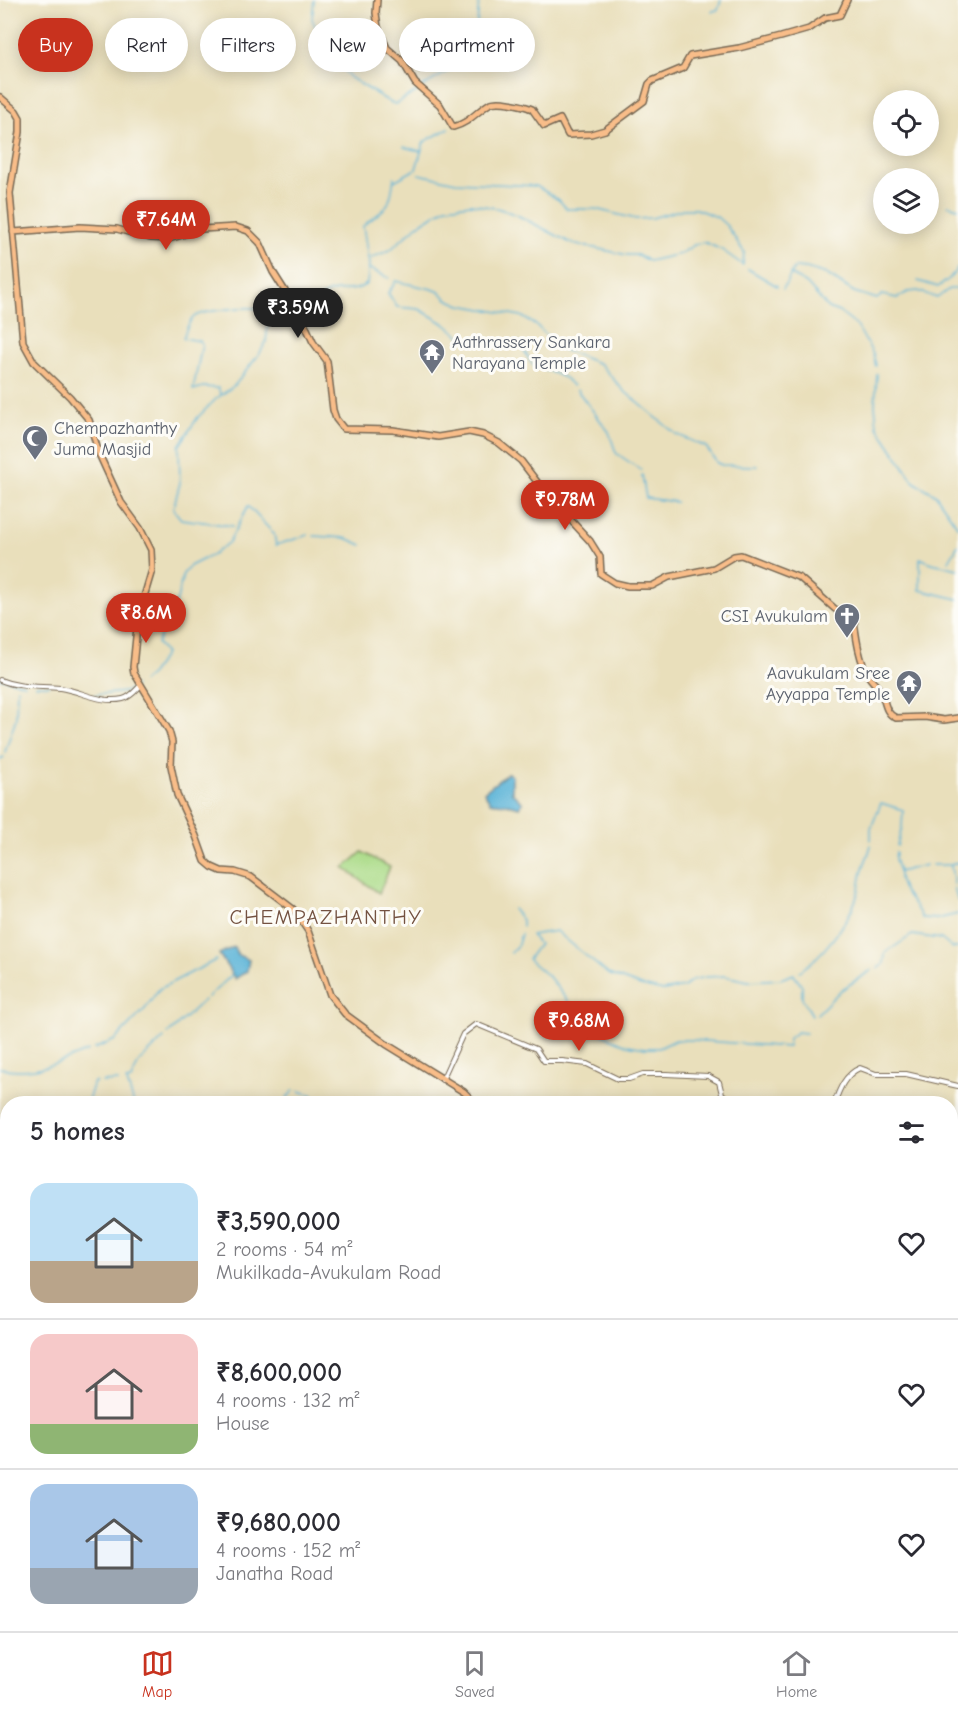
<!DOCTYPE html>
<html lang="en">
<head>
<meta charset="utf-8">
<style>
	:root { --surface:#fff; --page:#f2f2f3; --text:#2b2b33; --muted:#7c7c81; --line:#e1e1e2; --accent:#c8321e }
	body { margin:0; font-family:"Comic Neue",sans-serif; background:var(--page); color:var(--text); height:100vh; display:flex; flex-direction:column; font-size:22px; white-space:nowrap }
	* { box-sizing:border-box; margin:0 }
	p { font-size:20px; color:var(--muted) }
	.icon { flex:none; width:33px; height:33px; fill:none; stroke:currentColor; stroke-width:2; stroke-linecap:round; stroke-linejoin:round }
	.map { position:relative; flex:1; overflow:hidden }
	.panel { position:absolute; left:0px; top:1096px; width:958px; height:536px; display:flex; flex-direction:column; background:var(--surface); border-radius:24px 24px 0 0; box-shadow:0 3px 15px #0003 }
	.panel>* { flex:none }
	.hud { position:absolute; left:18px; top:18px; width:600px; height:54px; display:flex; gap:12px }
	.fabs { position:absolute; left:873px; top:90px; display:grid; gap:12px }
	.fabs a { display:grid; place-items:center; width:66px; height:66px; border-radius:50%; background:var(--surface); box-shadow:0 3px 15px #0003; font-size:30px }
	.price { position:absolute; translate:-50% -51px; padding:0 14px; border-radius:21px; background:var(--accent); color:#fff; font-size:20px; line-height:39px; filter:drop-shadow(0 2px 3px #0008) }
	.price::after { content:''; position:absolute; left:50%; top:36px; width:18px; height:14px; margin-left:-9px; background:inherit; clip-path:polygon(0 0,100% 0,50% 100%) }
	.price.active { background:#222; color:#fff }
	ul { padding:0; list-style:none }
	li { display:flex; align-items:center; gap:18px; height:150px; padding:0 30px }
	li+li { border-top:2px solid var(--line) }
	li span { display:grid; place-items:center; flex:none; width:168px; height:120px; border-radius:18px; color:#555 }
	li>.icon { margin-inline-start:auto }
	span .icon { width:72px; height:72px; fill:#fffc; stroke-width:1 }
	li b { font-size:26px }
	h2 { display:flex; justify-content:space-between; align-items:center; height:72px; padding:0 30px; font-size:26px }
	.tag { padding:0 21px; border-radius:27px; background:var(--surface); box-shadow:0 3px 15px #0003; font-size:21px; line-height:54px }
	.tag.active { background:var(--accent); color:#fff }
	.dock { display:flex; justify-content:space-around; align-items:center; height:84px; border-top:2px solid var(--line); background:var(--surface); font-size:16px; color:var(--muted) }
	.dock a { display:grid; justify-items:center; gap:3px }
	.dock .active { color:var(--accent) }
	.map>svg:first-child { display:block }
</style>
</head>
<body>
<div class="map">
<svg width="958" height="1631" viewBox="0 0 958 1631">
	<rect width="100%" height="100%" fill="#fdfcf7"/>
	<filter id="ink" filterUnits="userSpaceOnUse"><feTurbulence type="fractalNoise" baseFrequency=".0167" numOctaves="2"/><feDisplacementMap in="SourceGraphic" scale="12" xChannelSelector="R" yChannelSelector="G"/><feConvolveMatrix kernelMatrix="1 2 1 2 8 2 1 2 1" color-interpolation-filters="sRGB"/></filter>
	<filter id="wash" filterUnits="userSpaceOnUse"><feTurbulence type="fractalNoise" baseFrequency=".008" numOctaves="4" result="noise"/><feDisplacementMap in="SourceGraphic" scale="24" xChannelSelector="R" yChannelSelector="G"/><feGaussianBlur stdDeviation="1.35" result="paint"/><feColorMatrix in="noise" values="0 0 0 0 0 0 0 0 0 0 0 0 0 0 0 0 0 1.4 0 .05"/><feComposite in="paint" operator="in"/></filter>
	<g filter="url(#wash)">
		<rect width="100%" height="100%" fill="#e9dfbb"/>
		<!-- green -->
		<path fill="#abdb88" stroke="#738253" stroke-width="1.5" d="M362,852l28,15 -11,26 -35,-25z"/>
		<!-- water -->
		<path fill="#5ab3d7" stroke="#4a6e7a" stroke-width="1.5" d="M508,773l4,3v17l11,10 -4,4c-8,-4 -20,-3 -29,-5l-6,-10z
			M234,947l4,8 11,5 -2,11 -12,8 -16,-25z"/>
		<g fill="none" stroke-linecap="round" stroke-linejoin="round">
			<!-- stream -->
			<path stroke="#5ab3d7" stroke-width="1.5" d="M314,0l-2,19 15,34 24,25 40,25 5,1 23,-14
				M712,11l6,-1 3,-10
				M422,87l38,-23 17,-39 2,-25
				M404,147l16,4
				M419,174l37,8 80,4 23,14 8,9h28l41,10 16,-1 31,-9h13l21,8 10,9 17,26 -1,12
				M394,181l22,-12 8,-27 25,-14
				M948,205l10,3
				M371,258l19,-8 28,-25 28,-18 25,-3 26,4 20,7 54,28 56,12h10l12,6 31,-7 14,-9 10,-3 18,8 21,15
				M370,269l19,9
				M748,269l29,17
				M790,274l17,10 21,24 11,4 18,14 16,28 3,12
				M395,281l37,8 8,3 7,7 14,6 60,11 16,10 22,22 41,16 23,26 53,44 30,13 11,16 5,2 35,1
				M918,281l20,6 11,-8 9,-11
				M395,283l-7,10 9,14 22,2 26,15 19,15 16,5 40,-2
				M783,289l12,-22 11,1 20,6 28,18 23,7 5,-4 15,3 11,-6 10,-1 19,7 12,-9h9
				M295,304l13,-6 13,-1 9,-5 27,-3 10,-5 2,-20 -6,-38c23,-19 27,-15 31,-49
				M523,349l9,15 33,14 8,8
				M877,374l-2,31 2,21 37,56 21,12 23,33
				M577,390l32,42 7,21 25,17
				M221,395l-3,-7 -15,-1 -10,3 9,-45 -2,-4 -17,-3c3,-7 5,-16 11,-21 9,-7 56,-11 67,-8 2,1 5,4 8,6
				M642,475l4,23 30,4
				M233,526l-52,-7 -8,-10 7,-26 -1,-37 19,-29 18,-18 19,-14 25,-32 6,-11 3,-27 22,-9
				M314,536l32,2 16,7
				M949,561l9,-16
				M958,569l-26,-6 -12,-5v32l38,9
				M0,678l25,6
				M142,682l9,-8 14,-20 -8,-11 20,-43 6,-26 7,-8 24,-12 15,-12 19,-36 26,28 2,11 32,-10
				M36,685h13
				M94,695l32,-3 9,-6
				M5,752l11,-34 1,-30
				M0,759l4,-2
				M871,840v-12l10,-25 22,7 -1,17 -5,19
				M896,852l-1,7 4,13 27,-7
				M932,865h19l7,-3
				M951,866l3,18
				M899,872c-2,18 16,30 23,46l15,1 21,-5
				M954,888l4,13
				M513,909l9,11v7
				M511,953l7,-9 3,-10
				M878,968l6,-4 1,-11 27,-18 29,4 11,9h6
				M800,971c21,-14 48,-47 56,-72 4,-9 4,-18 6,-27 2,-9 7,-17 9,-27
				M794,974l-14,5 -32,2 -23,-5 -19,1 -14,3 -8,7 -21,4 -22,-5 -33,-12 -52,-43 -25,4 8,9 -11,15 22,19 27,35 28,23 22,9 19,3h13l17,-8h16l96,7 1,-9 8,-6 9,1
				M794,975l8,11v12l10,17
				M208,997l24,-22
				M817,1014l24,-24 31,-20
				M168,1034l36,-34
				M94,1049l21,-9 30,-31 14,-20 57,-29
				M0,1068c35,7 57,-5 88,-17
				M126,1081l5,-1 8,-18 25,-24
				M102,1082l16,-1
				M127,1082l7,22
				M299,1091l14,4 -6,9
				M287,1098l7,-8
				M87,1104l7,-22h2
				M283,1104v-1
				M0,1119l8,1"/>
		</g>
	</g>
	<g filter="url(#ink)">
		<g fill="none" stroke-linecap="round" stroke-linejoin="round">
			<!-- minor casing -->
			<g stroke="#786955" stroke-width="6">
				<path id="minor" d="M0,680c19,8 39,6 60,8 21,3 41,16 63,11 8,-2 13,-9 18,-14
					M442,1080l21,-46 13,-10 60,25 8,12h18l25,3 31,15h11l14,-5h23l42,2 11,6 3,12 4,3 27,7
					M834,1104c5,-14 11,-30 26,-36l16,6h30l52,12"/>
			</g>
			<!-- major casing -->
			<g stroke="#786955" stroke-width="8">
				<path id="major" d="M377,0l-1,13 2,14 9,21 15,13 13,22 25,22 13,22c16,-4 23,-15 36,-23 8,-5 34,1 43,5l12,17 16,-7 8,16 23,-1 14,-4 39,-29 5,-17 3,-3 31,-13 7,-12 49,-8 42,-11 28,-8 16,-11 15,-3 7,-15
					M0,97l16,14 4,7v14l-10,61 13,149 11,20 36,35 19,23 10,34 22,48 19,26 11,22 1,20 -14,47 -5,50 1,6 35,58 3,11 -1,24 6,29 19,41 9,25 7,6 9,4 14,1 16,5 42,32 15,22 22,64 15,19 41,30 78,48 12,12
					M13,232l67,-5 37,2 33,9 19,1 33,-10 34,-2 12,4 12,12 13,29 29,46 11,24 14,19 6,49 3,9 8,10 49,1 45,7 31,-5 14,3 16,8 22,18 23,30 46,50 10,16 1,17 14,9 13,3h24l17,-9 45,-9 20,-12 7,-1 59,23 35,31 18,5c3,20 5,44 15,61 3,6 9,10 12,15 6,11 4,23 16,28l29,-1 19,3 14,-2
					M958,1189l-3,42 3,12
					M951,1543l7,-2
					M712,1624l4,7
					M793,1631l6,-7"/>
			</g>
			<!-- minor -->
			<use href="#minor" stroke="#fff" stroke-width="4"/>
			<!-- major -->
			<use href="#major" stroke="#f8bd89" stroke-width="5"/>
		</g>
	</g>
	<!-- icons -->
	<defs>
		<g id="temple-pin" transform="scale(1.35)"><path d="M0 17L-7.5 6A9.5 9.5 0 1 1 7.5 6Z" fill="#6b7280" stroke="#fdfcf7"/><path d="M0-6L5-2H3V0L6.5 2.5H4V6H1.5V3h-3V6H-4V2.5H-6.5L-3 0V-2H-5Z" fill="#fff"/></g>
		<g id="mosque-pin" transform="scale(1.35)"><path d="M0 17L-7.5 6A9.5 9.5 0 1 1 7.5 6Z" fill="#6b7280" stroke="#fdfcf7"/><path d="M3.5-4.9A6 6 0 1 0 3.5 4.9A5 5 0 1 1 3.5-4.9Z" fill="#fff"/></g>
		<g id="church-pin" transform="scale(1.35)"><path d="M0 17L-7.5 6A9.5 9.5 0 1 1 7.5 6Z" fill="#6b7280" stroke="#fdfcf7"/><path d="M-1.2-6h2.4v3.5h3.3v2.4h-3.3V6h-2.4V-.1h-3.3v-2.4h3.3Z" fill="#fff"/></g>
	</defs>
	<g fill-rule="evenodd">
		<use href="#temple-pin" x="432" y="352"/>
		<use href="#mosque-pin" x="35" y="438"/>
		<use href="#church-pin" x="847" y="616"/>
		<use href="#temple-pin" x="909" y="683"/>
	</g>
	<g text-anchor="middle" stroke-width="6" stroke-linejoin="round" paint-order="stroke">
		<!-- worship labels -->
		<g font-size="18" fill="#5b616d" stroke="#fdfcf7" text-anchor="start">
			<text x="452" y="348">Aathrassery Sankara<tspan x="452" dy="21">Narayana Temple</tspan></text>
			<text x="54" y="434">Chempazhanthy<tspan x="54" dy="21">Juma Masjid</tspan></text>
			<text x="828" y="622" text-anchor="end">CSI Avukulam</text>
			<text x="890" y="679" text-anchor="end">Aavukulam Sree<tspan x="890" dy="21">Ayyappa Temple</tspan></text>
		</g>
		<!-- quarter labels -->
		<g font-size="21" letter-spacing="1.5" fill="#745241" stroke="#fdfcf7">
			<text x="326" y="924">CHEMPAZHANTHY</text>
		</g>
	</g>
</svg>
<div class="fabs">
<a><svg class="icon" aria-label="locate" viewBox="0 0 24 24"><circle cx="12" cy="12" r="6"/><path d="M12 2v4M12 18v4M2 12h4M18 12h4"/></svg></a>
<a><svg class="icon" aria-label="layers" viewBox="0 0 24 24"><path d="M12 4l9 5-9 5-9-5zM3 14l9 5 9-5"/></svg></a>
</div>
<b class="price" style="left:166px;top:251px">₹7.64M</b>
<b class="price active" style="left:298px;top:339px">₹3.59M</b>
<b class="price" style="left:565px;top:531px">₹9.78M</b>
<b class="price" style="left:146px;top:644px">₹8.6M</b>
<b class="price" style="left:579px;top:1052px">₹9.68M</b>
<div class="hud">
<a class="tag active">Buy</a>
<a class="tag">Rent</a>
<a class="tag">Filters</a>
<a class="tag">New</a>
<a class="tag">Apartment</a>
</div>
<section class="panel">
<h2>5 homes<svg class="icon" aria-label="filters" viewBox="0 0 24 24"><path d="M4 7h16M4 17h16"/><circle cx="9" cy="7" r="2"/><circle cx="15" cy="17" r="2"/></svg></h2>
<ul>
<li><span style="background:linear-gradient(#bfe0f5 65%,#b9a48a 0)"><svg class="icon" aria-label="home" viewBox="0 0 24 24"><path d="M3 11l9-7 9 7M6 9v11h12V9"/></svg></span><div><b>₹3,590,000</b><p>2 rooms · 54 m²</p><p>Mukilkada-Avukulam Road</p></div><svg class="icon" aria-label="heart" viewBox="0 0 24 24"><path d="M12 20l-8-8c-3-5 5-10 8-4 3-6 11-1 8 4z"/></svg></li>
<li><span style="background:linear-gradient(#f6c9c9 75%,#8fb573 0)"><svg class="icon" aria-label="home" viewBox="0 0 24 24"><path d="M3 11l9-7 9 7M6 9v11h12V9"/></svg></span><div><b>₹8,600,000</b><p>4 rooms · 132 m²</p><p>House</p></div><svg class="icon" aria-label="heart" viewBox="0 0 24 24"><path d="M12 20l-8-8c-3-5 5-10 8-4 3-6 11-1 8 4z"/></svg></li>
<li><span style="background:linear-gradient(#a9c7e8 70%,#9aa5b1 0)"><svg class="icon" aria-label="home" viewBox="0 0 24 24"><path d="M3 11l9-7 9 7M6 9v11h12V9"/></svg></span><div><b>₹9,680,000</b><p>4 rooms · 152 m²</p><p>Janatha Road</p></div><svg class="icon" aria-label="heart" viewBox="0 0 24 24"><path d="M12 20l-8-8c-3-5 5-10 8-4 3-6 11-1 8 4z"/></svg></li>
</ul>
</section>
</div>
<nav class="dock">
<a class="active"><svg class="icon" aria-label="map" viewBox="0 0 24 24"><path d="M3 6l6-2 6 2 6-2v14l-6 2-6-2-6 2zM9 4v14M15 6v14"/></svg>Map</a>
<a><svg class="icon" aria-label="saved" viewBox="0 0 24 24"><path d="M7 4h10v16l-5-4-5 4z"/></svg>Saved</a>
<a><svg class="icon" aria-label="home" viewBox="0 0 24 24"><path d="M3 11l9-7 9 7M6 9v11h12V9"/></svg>Home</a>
</nav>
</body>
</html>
